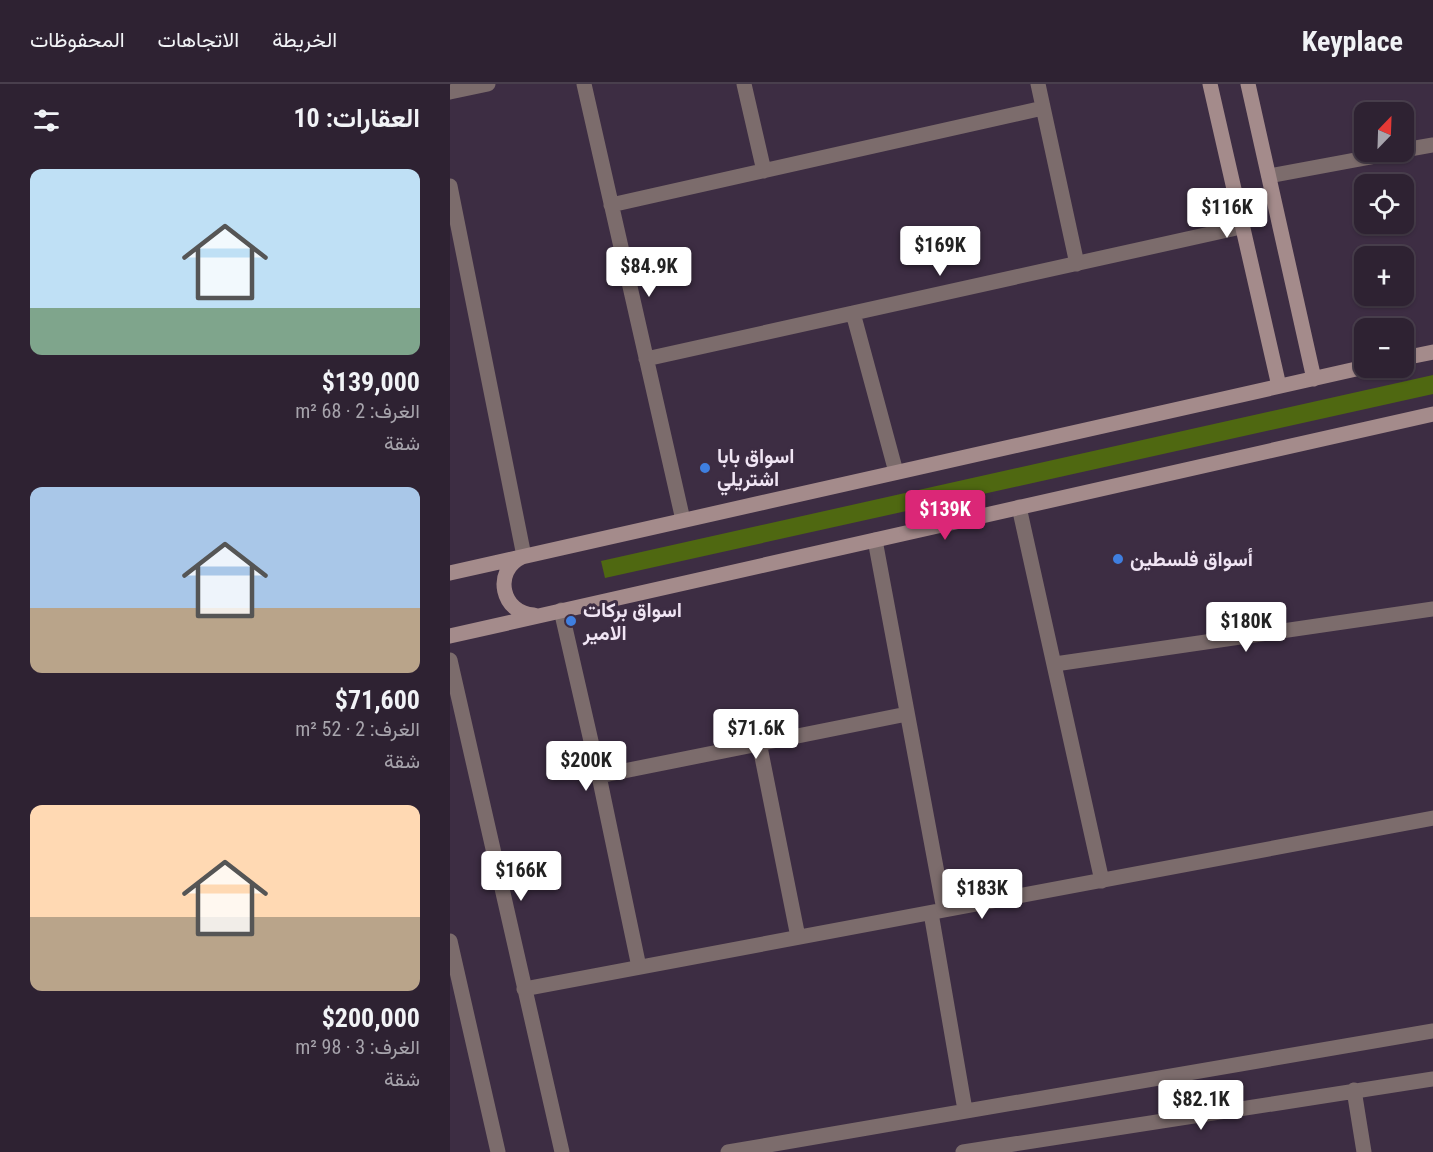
<!DOCTYPE html>
<html lang="ar">
<head>
<meta charset="utf-8">
<style>
	:root { --surface:#2e2232; --page:#362a3a; --text:#f1f3f6; --muted:#a7a4ac; --line:#493f4d; --accent:#db2777 }
	body { margin:0; font-family:"Roboto Condensed",Vazirmatn,sans-serif; background:var(--page); color:var(--text); direction:rtl; height:100vh; display:flex; flex-direction:column; font-size:22px; white-space:nowrap }
	* { box-sizing:border-box; margin:0 }
	p { font-size:20px; color:var(--muted) }
	.icon { flex:none; width:33px; height:33px; fill:none; stroke:currentColor; stroke-width:2; stroke-linecap:round; stroke-linejoin:round }
	.map { position:relative; flex:1; overflow:hidden; direction:ltr }
	.panel { display:flex; flex-direction:column; background:var(--surface); width:450px }
	.panel>* { flex:none }
	.needle { width:39px; rotate:23deg }
	.buttons { position:absolute; left:904px; top:18px; display:grid; gap:12px }
	.buttons a { display:grid; place-items:center; width:60px; height:60px; border-radius:12px; background:var(--surface); box-shadow:0 2px 4px #0004,0 0 0 2px var(--line); font-size:30px }
	.price { position:absolute; translate:-50% -51px; padding:0 14px; border-radius:6px; background:#fff; color:#222; font-size:20px; line-height:39px; filter:drop-shadow(0 2px 3px #0008) }
	.price::after { content:''; position:absolute; left:50%; top:36px; width:18px; height:14px; margin-left:-9px; background:inherit; clip-path:polygon(0 0,100% 0,50% 100%) }
	.price.current { background:var(--accent); color:#fff }
	ul { padding:0; list-style:none }
	li { display:grid; align-content:center; gap:12px; height:318px; padding:0 30px }
	li span { display:grid; place-items:center; height:186px; border-radius:12px; color:#555 }
	li>.icon { margin-inline-start:auto }
	span .icon { width:108px; height:108px; fill:#fffc; stroke-width:1 }
	li b { font-size:26px }
	h2 { display:flex; justify-content:space-between; align-items:center; height:72px; padding:0 30px; font-size:26px }
	header { display:flex; align-items:center; gap:36px; box-sizing:border-box; height:84px; padding:0 30px; background:var(--surface); border-bottom:2px solid var(--line) }
	header strong { font-size:28px }
	nav { display:flex; gap:33px; margin-inline-start:auto; font-size:21px }
	main { display:flex; flex:1; min-height:0 }
	.map>svg:first-child { display:block }
</style>
</head>
<body>
<header>
<strong>Keyplace</strong>
<nav><a>الخريطة</a><a>الاتجاهات</a><a>المحفوظات</a></nav>
</header>
<main>
<div class="map">
<svg width="983" height="1068" viewBox="0 0 983 1068">
	<rect width="100%" height="100%" fill="#3d2d43"/>
	<!-- green -->
	<path fill="#4f6811" d="M983,291v19l-828,184 -4,-17z"/>
	<g fill="none" stroke-linecap="round" stroke-linejoin="round">
		<!-- minor -->
		<path stroke="#7c6c6c" stroke-width="15" d="M134,0l99,436
			M294,0l20,87
			M588,0l39,180
			M0,8l38,-8
			M954,66l29,-5
			M819,92l129,-24
			M0,102l74,370
			M161,121l432,-97
			M403,229l43,159
			M196,275l595,-132
			M569,423l83,374
			M425,456l69,370
			M111,526l38,166 40,191
			M0,576l112,492
			M605,580l378,-55
			M309,658l39,195
			M149,692l308,-62
			M481,829l34,197
			M0,857l48,211
			M74,905l909,-171
			M904,1006l10,62
			M278,1068l705,-121
			M513,1068l470,-73"/>
		<!-- secondary -->
		<path stroke="#a48b8b" stroke-width="15" d="M760,0l69,302
			M798,0l66,295
			M954,274l29,-6
			M72,473c-30,14 -20,57 12,58
			M0,489l915,-206
			M0,552l983,-222"/>
	</g>
	<!-- markers -->
	<g fill="#3f7fe0" stroke="#3d2d43" stroke-width="2">
		<circle cx="255" cy="384" r="6"/>
		<circle cx="668" cy="475" r="6"/>
		<circle cx="121" cy="537" r="6"/>
	</g>
	<g text-anchor="middle" stroke-width="6" stroke-linejoin="round" paint-order="stroke">
		<!-- poi labels -->
		<g font-size="20" font-weight="bold" fill="#f0e5f4" stroke="#3d2d43" text-anchor="start">
			<text x="267" y="379">اسواق بابا<tspan x="267" dy="23">اشتريلي</tspan></text>
			<text x="680" y="482">أسواق فلسطين</text>
			<text x="133" y="533">اسواق بركات<tspan x="133" dy="23">الامير</tspan></text>
		</g>
	</g>
</svg>
<div class="buttons">
<a><svg class="needle" viewBox="-14 -14 28 28"><path d="M0-13l5 13h-10z" fill="#e53935"/><path d="M0 13l5-13h-10z" fill="#a7a4ac"/></svg></a>
<a><svg class="icon" aria-label="locate" viewBox="0 0 24 24"><circle cx="12" cy="12" r="6"/><path d="M12 2v4M12 18v4M2 12h4M18 12h4"/></svg></a>
<a>+</a>
<a>−</a>
</div>
<b class="price" style="left:777px;top:155px">$116K</b>
<b class="price" style="left:490px;top:193px">$169K</b>
<b class="price" style="left:199px;top:214px">$84.9K</b>
<b class="price current" style="left:495px;top:457px">$139K</b>
<b class="price" style="left:796px;top:569px">$180K</b>
<b class="price" style="left:306px;top:676px">$71.6K</b>
<b class="price" style="left:136px;top:708px">$200K</b>
<b class="price" style="left:71px;top:818px">$166K</b>
<b class="price" style="left:532px;top:836px">$183K</b>
<b class="price" style="left:751px;top:1047px">$82.1K</b>
</div>
<section class="panel">
<h2>العقارات: 10<svg class="icon" aria-label="filters" viewBox="0 0 24 24"><path d="M4 7h16M4 17h16"/><circle cx="9" cy="7" r="2"/><circle cx="15" cy="17" r="2"/></svg></h2>
<ul>
<li><span style="background:linear-gradient(#bfe0f5 75%,#7fa58c 0)"><svg class="icon" aria-label="home" viewBox="0 0 24 24"><path d="M3 11l9-7 9 7M6 9v11h12V9"/></svg></span><div><b>$139,000</b><p>الغرف: 2 · 68 m²</p><p>شقة</p></div></li>
<li><span style="background:linear-gradient(#a9c7e8 65%,#b9a48a 0)"><svg class="icon" aria-label="home" viewBox="0 0 24 24"><path d="M3 11l9-7 9 7M6 9v11h12V9"/></svg></span><div><b>$71,600</b><p>الغرف: 2 · 52 m²</p><p>شقة</p></div></li>
<li><span style="background:linear-gradient(#ffd9b3 60%,#b9a48a 0)"><svg class="icon" aria-label="home" viewBox="0 0 24 24"><path d="M3 11l9-7 9 7M6 9v11h12V9"/></svg></span><div><b>$200,000</b><p>الغرف: 3 · 98 m²</p><p>شقة</p></div></li>
</ul>
</section>
</main>
</body>
</html>
